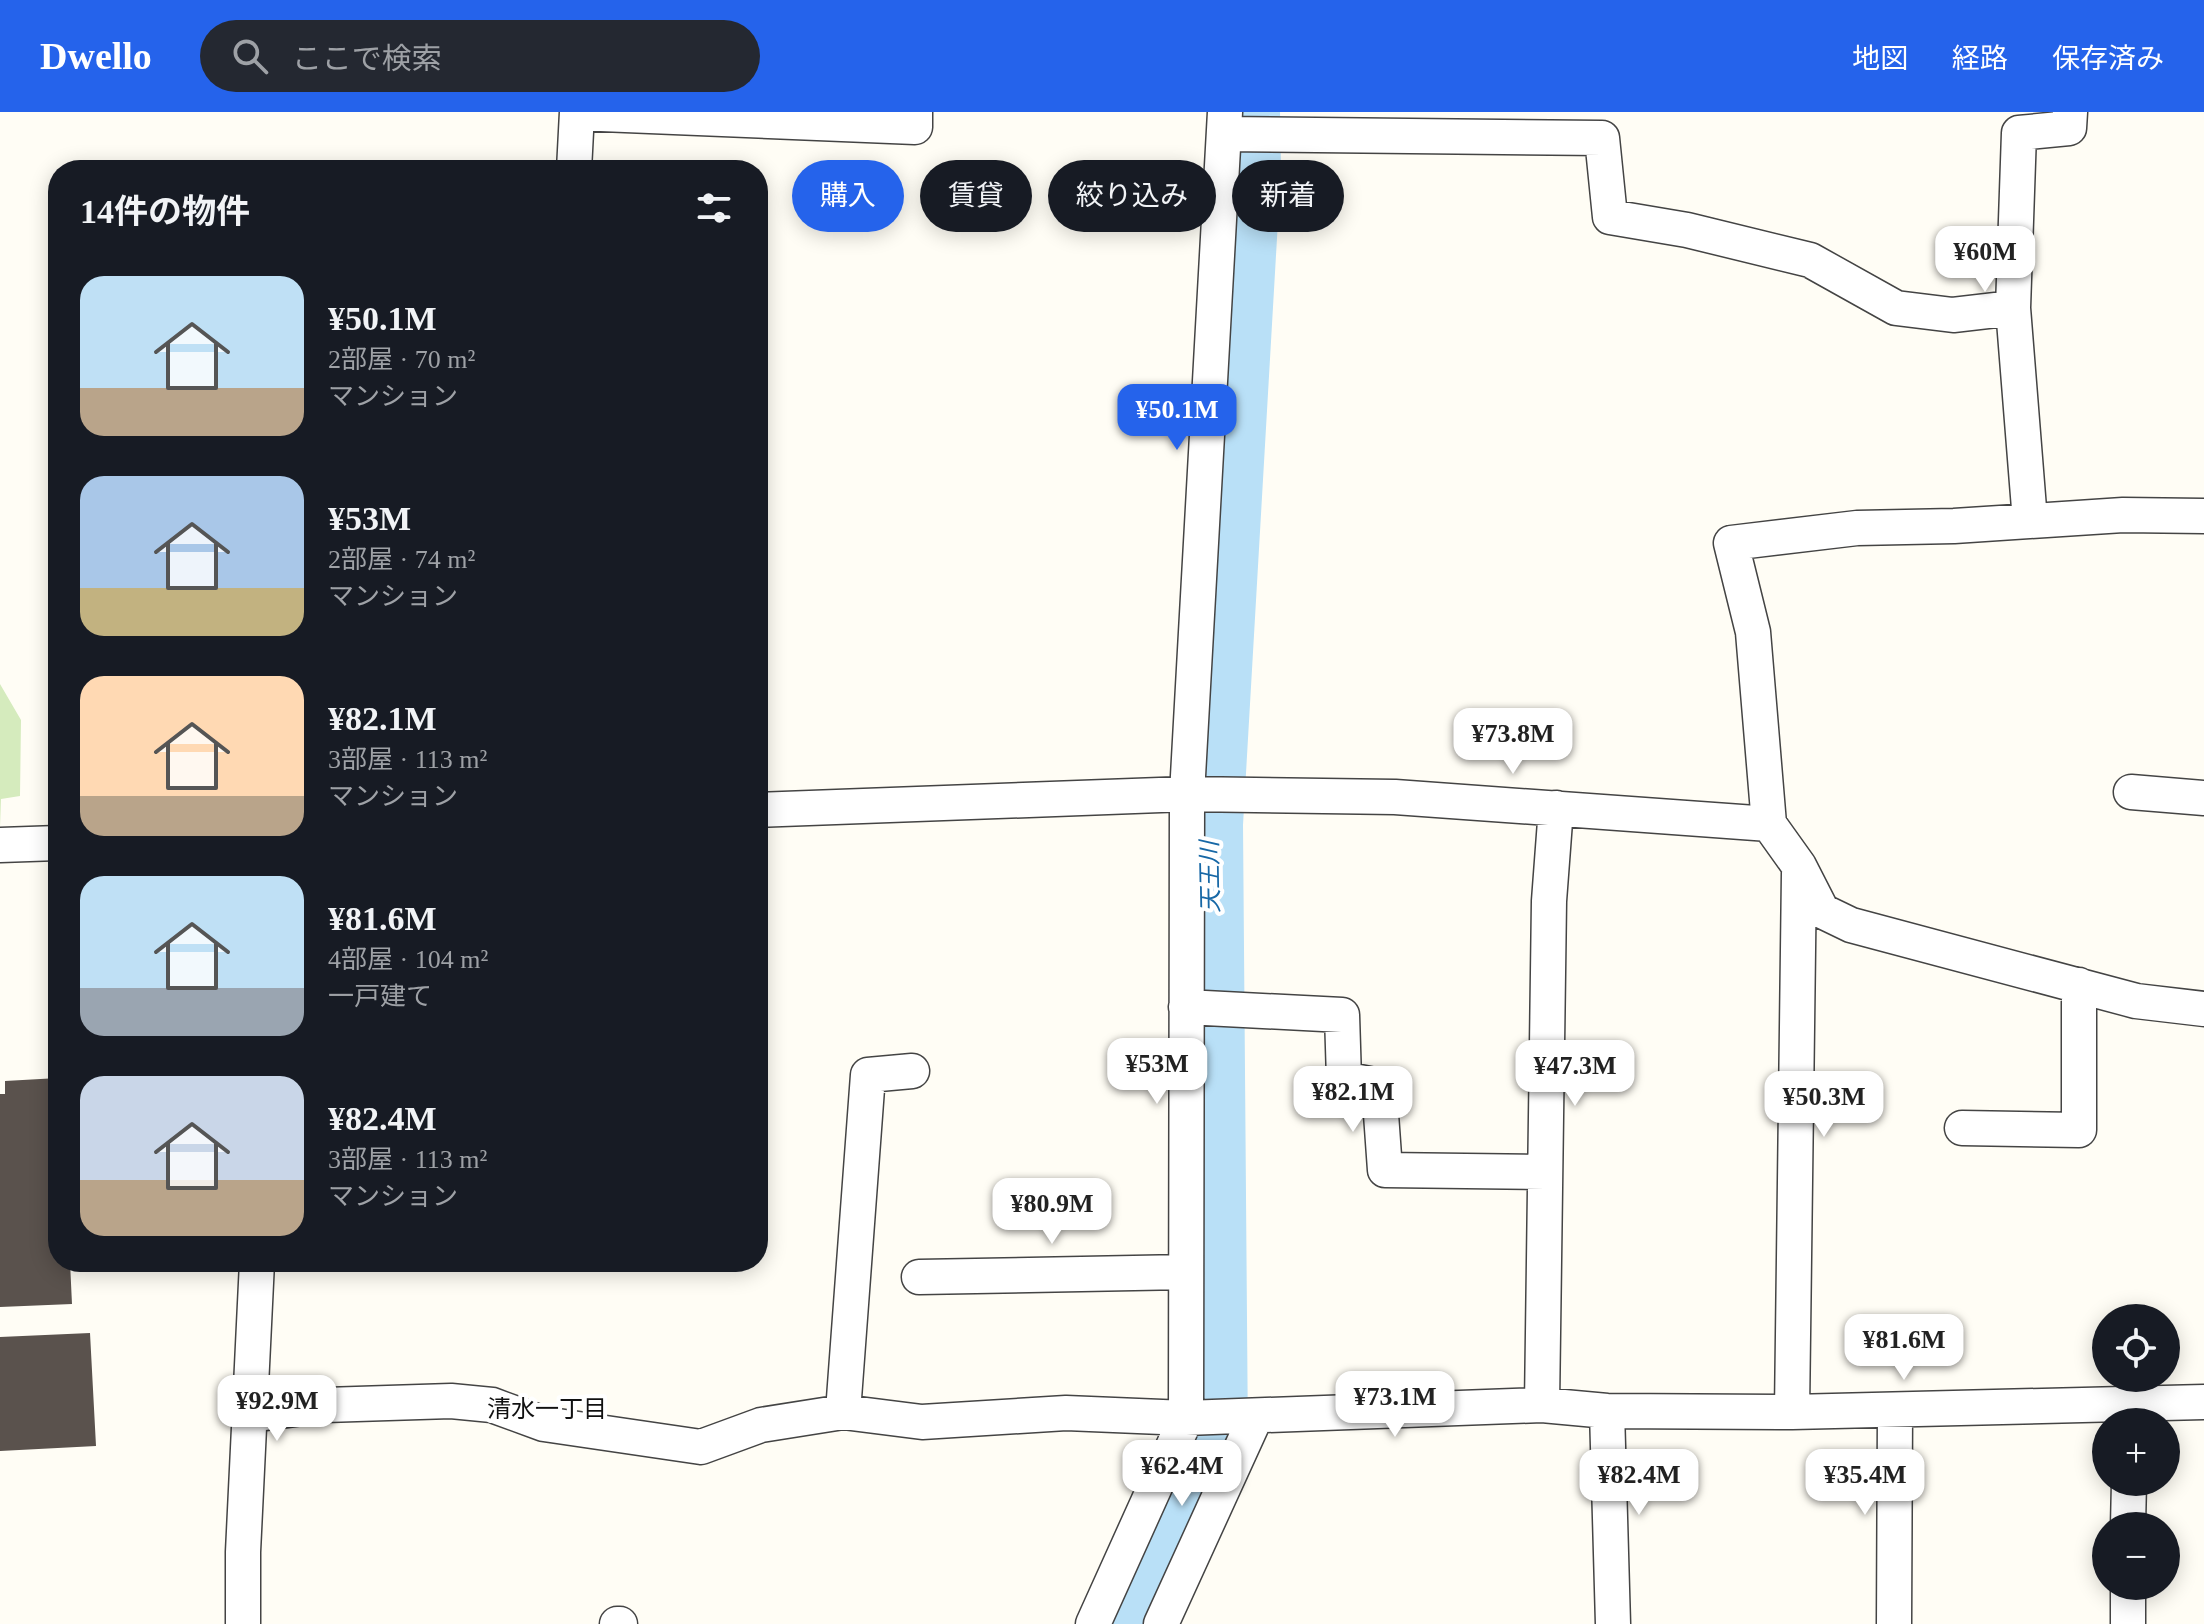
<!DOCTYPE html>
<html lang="ja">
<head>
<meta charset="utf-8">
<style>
	:root { --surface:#171b24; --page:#242831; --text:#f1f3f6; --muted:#9ea1a6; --accent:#2563eb }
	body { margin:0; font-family:"Times New Roman","Noto Sans JP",serif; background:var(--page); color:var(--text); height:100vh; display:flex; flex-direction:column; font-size:30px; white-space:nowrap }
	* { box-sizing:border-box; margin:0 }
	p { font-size:26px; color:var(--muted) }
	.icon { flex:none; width:44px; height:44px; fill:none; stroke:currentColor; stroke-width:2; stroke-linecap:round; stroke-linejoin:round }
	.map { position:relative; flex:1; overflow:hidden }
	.panel { position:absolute; left:48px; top:48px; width:720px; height:1112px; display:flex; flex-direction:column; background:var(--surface); border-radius:32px; box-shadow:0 4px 20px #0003 }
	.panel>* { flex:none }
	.top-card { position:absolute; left:792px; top:48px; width:760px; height:72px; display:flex; gap:16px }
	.tools { position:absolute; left:2092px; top:1192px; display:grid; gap:16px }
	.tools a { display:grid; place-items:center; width:88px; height:88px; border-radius:50%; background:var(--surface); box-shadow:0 4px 20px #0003; font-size:40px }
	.price { position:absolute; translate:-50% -68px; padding:0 18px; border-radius:16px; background:#fff; color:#222; font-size:26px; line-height:52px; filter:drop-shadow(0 2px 4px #0008) }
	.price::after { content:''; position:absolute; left:50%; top:48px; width:24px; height:18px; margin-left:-12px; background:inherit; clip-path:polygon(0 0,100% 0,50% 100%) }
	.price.on { background:var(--accent); color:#fff }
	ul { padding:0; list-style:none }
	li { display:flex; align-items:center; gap:24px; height:200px; padding:0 32px }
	li span { display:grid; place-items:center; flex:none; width:224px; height:160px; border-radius:24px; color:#555 }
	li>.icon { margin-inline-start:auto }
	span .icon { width:96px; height:96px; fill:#fffc; stroke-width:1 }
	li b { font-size:34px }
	h2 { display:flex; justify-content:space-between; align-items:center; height:96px; padding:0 32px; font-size:34px }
	.tag { padding:0 28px; border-radius:36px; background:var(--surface); box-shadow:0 4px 20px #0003; font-size:28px; line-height:72px }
	.tag.on { background:var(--accent); color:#fff }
	header { display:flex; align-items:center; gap:48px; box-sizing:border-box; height:112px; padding:0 40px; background:var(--accent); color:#fff }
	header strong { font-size:38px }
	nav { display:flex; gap:44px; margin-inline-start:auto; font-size:28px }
	.search { width:560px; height:72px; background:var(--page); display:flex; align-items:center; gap:20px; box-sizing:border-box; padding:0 28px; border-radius:44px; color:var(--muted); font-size:30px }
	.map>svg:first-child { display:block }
</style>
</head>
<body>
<header>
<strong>Dwello</strong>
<div class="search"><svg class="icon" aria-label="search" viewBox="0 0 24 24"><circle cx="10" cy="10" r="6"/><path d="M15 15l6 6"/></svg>ここで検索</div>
<nav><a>地図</a><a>経路</a><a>保存済み</a></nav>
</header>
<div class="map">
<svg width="2204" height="1512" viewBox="0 0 2204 1512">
	<rect width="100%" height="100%" fill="#fffdf5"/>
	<!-- green -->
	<path fill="#d5ebbd" d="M0,572l21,36 -1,76 -19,3 -1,28z"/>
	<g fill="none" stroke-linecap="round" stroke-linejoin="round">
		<!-- river -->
		<path stroke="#b9e0f7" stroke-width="66" d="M1130,1512l85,-181 -5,-619 38,-656 -1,-56"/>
	</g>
	<!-- building -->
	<path fill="#5a524d" d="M58,966v184h12l2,42 -72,3v-213h5v-13z
		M90,1221l6,113 -96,5v-114z"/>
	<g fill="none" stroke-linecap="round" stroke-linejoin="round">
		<!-- minor casing -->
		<g stroke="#444" stroke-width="37">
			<path id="minor" d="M577,1l338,14v-15
				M1224,22l378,4 8,79 77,13 123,30 86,48 57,7 60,-7
				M574,58l3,-58
				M2030,409l-17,-213 6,-175 50,-5 1,-16
				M2131,680l73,6
				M758,698l429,-16 208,3 374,27 30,42 23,45 29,14 285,76 68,8
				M1769,712l-16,-192 -22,-89 126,-15 97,-2 169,-11 81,1
				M0,733l58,-2
				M1186,895l156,8 2,64 35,7 6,84 160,2
				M1962,1016l117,2v-145
				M919,1165l267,-5
				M1542,1293l7,-504 7,-93
				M1607,1299l6,213
				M843,1300l25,-337 44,-4
				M1792,1300l7,-539
				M250,1303l75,-10 126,-4 41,4 52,19 157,23 60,-22 82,-13 79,10 144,-9 120,5 356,-13 65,6 185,1 412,-10
				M2128,1414l1,-44
				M243,1512v-72l14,-290
				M617,1512h3
				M1093,1512l93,-206 1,-624 38,-682
				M1161,1512l95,-208
				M1894,1512l1,-213
				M2128,1512v-38"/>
		</g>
		<!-- minor -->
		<use href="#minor" stroke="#fff" stroke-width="34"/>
	</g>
	<g text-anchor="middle" stroke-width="8" stroke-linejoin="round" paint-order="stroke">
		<!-- water labels -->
		<g font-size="24" font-style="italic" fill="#1768a6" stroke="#fff">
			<text transform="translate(1210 765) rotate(-91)" y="8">天王川</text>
		</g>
		<!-- neighbourhood labels -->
		<g font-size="24" fill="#111" stroke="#fff">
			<text x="547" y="1305">清水一丁目</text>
		</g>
	</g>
</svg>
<div class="tools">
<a><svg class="icon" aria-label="locate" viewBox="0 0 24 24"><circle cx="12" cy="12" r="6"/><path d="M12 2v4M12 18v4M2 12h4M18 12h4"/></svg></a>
<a>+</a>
<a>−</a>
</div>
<b class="price" style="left:1985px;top:182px">¥60M</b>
<b class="price on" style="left:1177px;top:340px">¥50.1M</b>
<b class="price" style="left:1513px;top:664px">¥73.8M</b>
<b class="price" style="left:1157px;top:994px">¥53M</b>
<b class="price" style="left:1575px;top:996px">¥47.3M</b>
<b class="price" style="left:1353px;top:1022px">¥82.1M</b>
<b class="price" style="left:1824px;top:1027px">¥50.3M</b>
<b class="price" style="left:1052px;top:1134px">¥80.9M</b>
<b class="price" style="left:1904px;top:1270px">¥81.6M</b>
<b class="price" style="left:1395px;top:1327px">¥73.1M</b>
<b class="price" style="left:277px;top:1331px">¥92.9M</b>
<b class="price" style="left:1182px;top:1396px">¥62.4M</b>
<b class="price" style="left:1639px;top:1405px">¥82.4M</b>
<b class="price" style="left:1865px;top:1405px">¥35.4M</b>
<div class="top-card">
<a class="tag on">購入</a>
<a class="tag">賃貸</a>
<a class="tag">絞り込み</a>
<a class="tag">新着</a>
</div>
<section class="panel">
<h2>14件の物件<svg class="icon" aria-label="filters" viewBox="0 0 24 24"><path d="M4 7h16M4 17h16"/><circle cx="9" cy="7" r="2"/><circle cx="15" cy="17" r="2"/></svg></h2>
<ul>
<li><span style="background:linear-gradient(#bfe0f5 70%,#b9a48a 0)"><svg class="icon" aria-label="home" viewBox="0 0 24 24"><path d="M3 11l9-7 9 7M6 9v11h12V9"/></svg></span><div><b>¥50.1M</b><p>2部屋 · 70 m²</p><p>マンション</p></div></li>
<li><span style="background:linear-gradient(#a9c7e8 70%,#c2b280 0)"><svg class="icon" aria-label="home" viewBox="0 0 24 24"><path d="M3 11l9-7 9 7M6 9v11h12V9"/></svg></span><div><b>¥53M</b><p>2部屋 · 74 m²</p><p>マンション</p></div></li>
<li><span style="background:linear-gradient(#ffd9b3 75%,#b9a48a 0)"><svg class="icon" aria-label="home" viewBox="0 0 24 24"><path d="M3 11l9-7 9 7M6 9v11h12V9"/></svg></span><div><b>¥82.1M</b><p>3部屋 · 113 m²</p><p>マンション</p></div></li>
<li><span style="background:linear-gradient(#bfe0f5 70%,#9aa5b1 0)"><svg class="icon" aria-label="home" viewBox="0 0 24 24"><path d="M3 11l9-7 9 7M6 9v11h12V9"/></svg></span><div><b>¥81.6M</b><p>4部屋 · 104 m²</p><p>一戸建て</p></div></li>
<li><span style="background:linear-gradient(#c9d6e8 65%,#b9a48a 0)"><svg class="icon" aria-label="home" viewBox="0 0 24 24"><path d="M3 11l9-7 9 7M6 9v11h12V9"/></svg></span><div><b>¥82.4M</b><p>3部屋 · 113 m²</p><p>マンション</p></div></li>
</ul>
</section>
</div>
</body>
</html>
